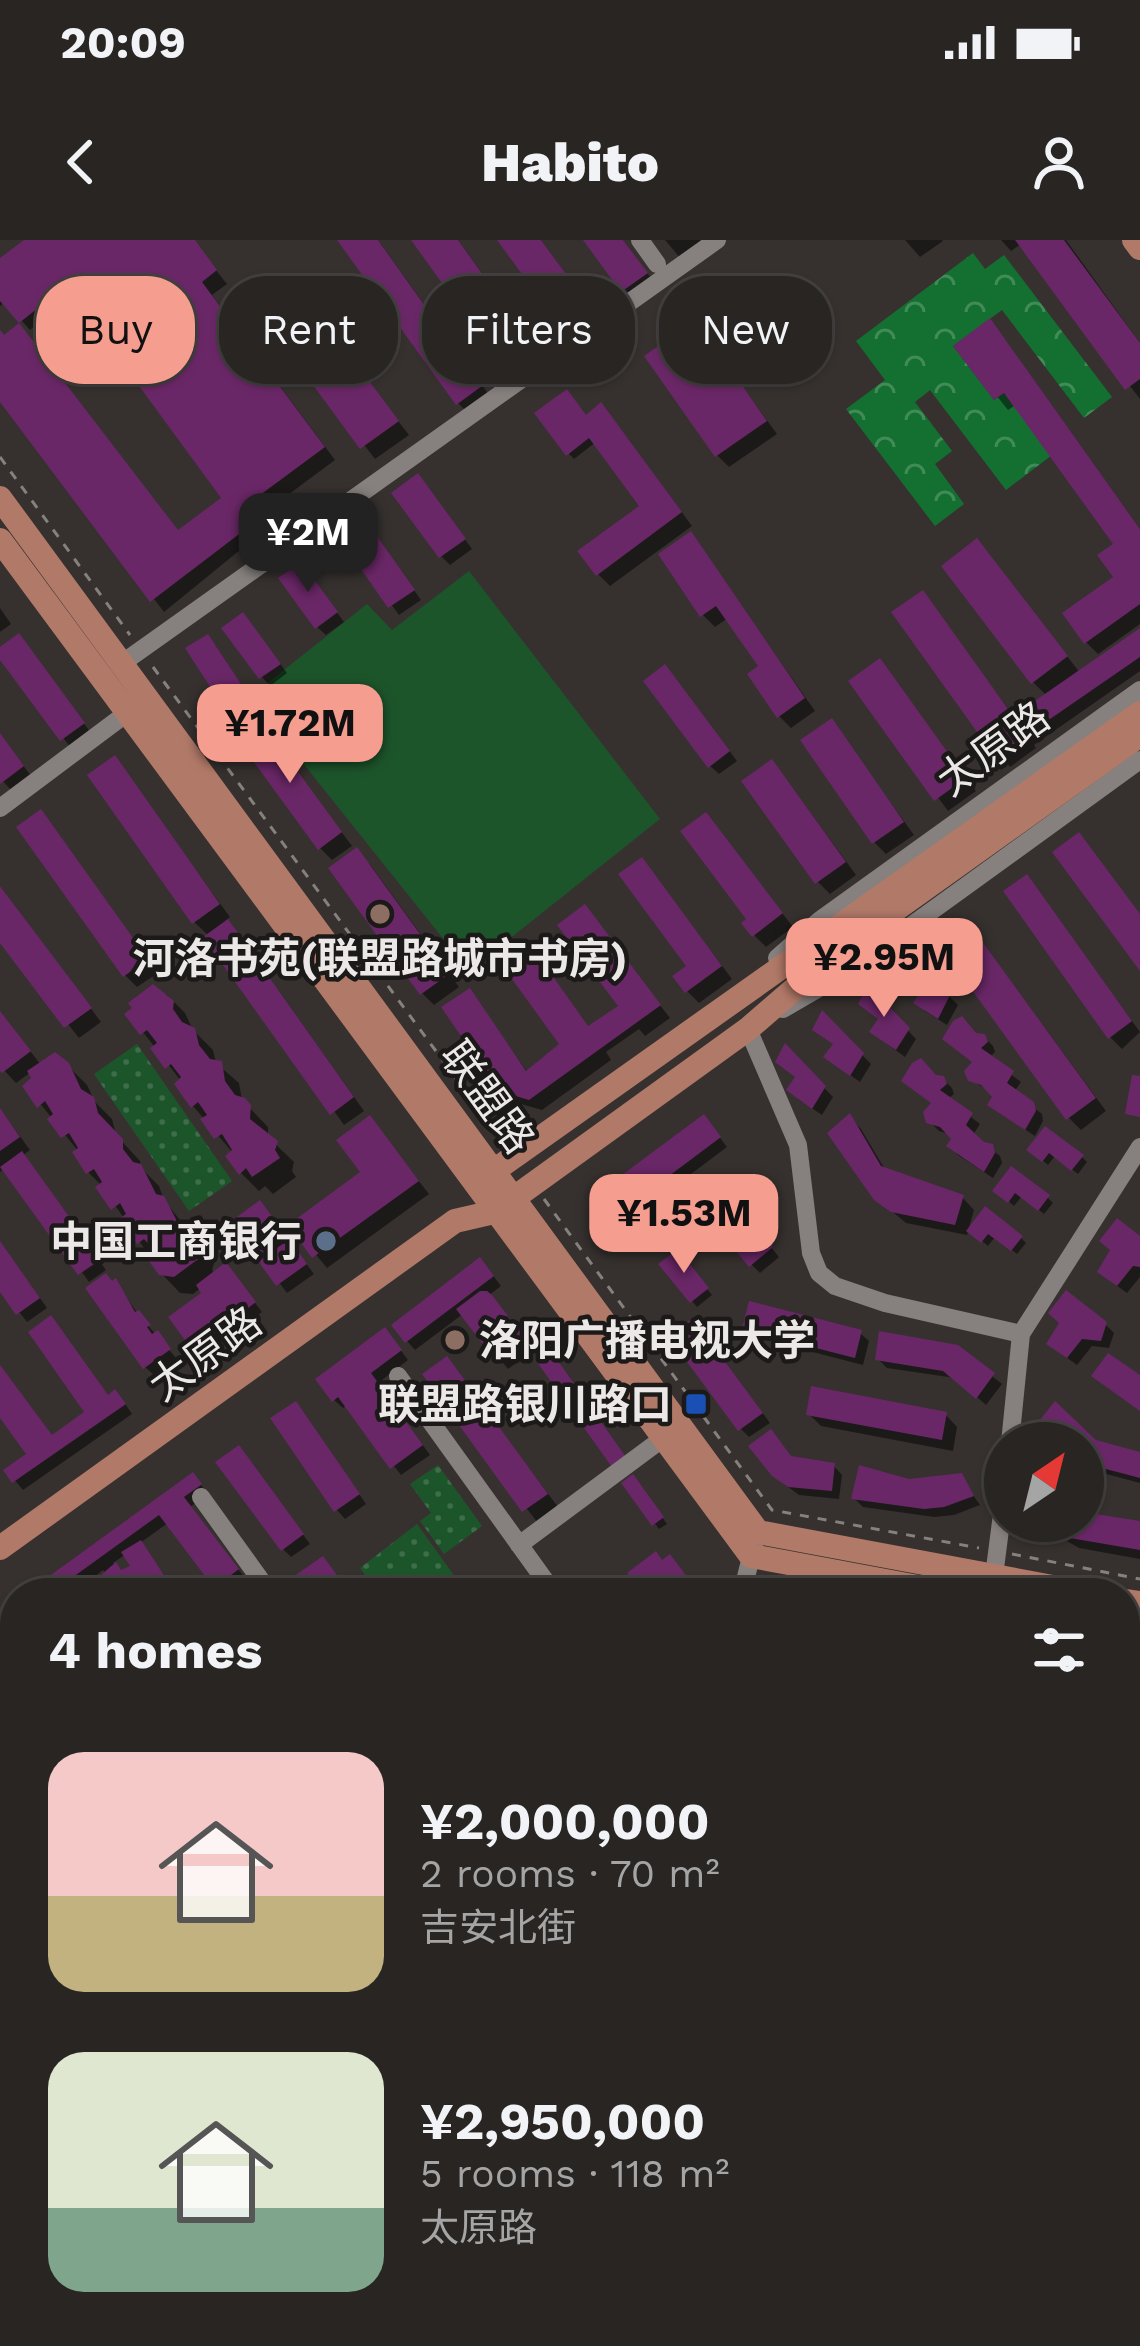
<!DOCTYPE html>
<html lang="en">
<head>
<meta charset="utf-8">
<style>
	:root { --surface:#282523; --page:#343130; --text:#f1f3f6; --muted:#a5a5a6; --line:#444241; --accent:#f59d8e }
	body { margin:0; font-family:"Work Sans","Noto Sans SC",sans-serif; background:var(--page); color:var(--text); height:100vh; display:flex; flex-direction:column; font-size:45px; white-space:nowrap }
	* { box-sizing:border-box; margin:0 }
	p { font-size:39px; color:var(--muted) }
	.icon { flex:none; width:66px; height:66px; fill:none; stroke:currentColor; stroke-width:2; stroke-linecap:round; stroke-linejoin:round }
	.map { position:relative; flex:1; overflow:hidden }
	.sheet { position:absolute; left:0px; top:1338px; width:1140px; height:768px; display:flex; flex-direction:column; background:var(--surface); border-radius:48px 48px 0 0; box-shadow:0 3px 9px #0004,0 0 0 3px var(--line) }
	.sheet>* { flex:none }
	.guide { position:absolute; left:36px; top:36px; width:1068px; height:108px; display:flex; gap:24px }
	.needle { width:78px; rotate:35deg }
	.buttons { position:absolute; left:984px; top:1182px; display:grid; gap:24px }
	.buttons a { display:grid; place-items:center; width:120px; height:120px; border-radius:50%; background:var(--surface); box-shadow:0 3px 9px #0004,0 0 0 3px var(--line); font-size:60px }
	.price { position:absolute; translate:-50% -102px; padding:0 27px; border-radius:24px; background:var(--accent); color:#111; font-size:39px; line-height:78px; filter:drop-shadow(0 3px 6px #0008) }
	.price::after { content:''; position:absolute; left:50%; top:72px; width:36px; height:27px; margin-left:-18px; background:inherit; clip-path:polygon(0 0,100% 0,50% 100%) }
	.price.current { background:#222; color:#fff }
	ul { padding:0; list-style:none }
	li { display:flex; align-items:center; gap:36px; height:300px; padding:0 48px }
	li span { display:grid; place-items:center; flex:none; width:336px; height:240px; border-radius:36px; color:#555 }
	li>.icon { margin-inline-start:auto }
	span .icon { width:144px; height:144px; fill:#fffc; stroke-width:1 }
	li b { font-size:51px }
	h2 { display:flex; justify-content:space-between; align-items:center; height:144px; padding:0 48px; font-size:51px }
	.tag { padding:0 42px; border-radius:48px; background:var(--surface); box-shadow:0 3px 9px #0004,0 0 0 3px var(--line); font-size:42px; line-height:108px }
	.tag.current { background:var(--accent); color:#111 }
	.status { display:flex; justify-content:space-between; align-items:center; height:84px; padding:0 60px; background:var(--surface); direction:ltr }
	.status svg { height:33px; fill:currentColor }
	header { display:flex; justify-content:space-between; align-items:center; height:156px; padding:0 48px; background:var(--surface); font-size:54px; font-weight:800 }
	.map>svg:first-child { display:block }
</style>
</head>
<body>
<div class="status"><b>20:09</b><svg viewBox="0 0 49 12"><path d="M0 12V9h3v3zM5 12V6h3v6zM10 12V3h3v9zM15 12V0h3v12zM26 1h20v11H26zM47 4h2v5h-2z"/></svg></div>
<header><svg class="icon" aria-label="back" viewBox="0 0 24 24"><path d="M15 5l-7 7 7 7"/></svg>Habito<svg class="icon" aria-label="person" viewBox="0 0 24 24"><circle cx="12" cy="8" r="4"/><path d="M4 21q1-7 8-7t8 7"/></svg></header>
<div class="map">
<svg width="1140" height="2106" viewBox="0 0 1140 2106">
	<defs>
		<pattern id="grass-dots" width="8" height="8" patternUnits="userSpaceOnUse" patternTransform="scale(3)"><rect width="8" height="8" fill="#1d552b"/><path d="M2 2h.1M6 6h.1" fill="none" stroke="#3e6d4a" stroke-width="1.8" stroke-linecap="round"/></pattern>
		<pattern id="forest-crowns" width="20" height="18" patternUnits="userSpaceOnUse" patternTransform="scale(3)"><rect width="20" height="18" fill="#147031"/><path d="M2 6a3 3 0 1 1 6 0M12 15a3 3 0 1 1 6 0" fill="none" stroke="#428b59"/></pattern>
	</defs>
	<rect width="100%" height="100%" fill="#36312f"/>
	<!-- grass -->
	<path fill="url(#grass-dots)" d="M137,804l95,137 -43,30 -95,-137z
		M438,1225l44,61 -38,28 -24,-33 11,-8 -21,-29z
		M417,1284l36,50 -25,19 -15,-7 -13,7h-22l-18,-25z"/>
	<!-- forest -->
	<path fill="url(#forest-crowns)" d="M973,13l12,16 19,-14 108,142 -28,21 -82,-108 -49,36 41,54 10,-7 48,62 -46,35 -76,-100 -15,12 37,49 -17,13 29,40 -29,22 -89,-117 39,-29 -29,-39z"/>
	<!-- pitch -->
	<path fill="#1d552b" d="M469,331l191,248 -191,152 -219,-274 117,-93 25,26z"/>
	<!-- shadow -->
	<path fill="#0007" fill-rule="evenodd" d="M28,0h164l35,44 -15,11 123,165 -70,52 8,11 -109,89 -164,-215v-65l179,201 51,-23 -156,-215 -44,35 -25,-28 -5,4v-44z
		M341,0h37l114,159 -22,16 -12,-12z
		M415,0h43l84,116 -27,19z
		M501,0h40l57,78 -25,17z
		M587,0h36l34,46 -22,16z
		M665,0h45l-24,25z
		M905,0h37l1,1 -23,16z
		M1001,0h65l74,103v56l-119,-155 -10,7z
		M696,83l81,111 -48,33 -12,-12z
		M1001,94l139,195v95l-42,30 -12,-12 31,-64 1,-34 -101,-140 -9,6 -51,-64z
		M340,106l69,89 -34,24 -69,-89z
		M587,178l32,10 6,7 67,91 -82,60 -12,-12 45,-67 -47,-65 -22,17 -5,-5z
		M427,246l45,63 -22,16 -9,-9z
		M370,287l51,73 -22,15 -59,-81z
		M691,295l124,176 -24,17 -12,-12 -17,-49 -34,-49 -13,9 -12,-12z
		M989,314l91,119 60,-41v39l-106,74 2,3 -26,19 -114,-154 26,-19 93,124 32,-22 -14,-14z
		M309,334l35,48 -18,13 -9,-8z
		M0,368l11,16 -11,8z
		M251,384l36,49 -17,13 -8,-9z
		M27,406l64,87 -20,15 -71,-93v-5z
		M216,406l31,48 -18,11 -9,-8z
		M879,421l97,130 -28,20 -96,-130z
		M674,437l63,84 -18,13 -9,-8z
		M832,482l82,113 -28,19 -12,-12z
		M261,485l91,121 -20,14 -12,-12z
		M0,494l31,42 -20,14 -11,-12z
		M115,519l115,158 -5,4 14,14 125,176 -20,14 -135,-189 -15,-14z
		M783,535l73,100 -26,19 -12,-12z
		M41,573l117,160 -21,14 -12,-12z
		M706,576l87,111 -27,20 -12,-12z
		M642,620l90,119 -33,24 -12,-12 3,-24z
		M369,623l90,124 -25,18 -12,-12z
		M1027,637l113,155 -18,17 -12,-12z
		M0,646l101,136 -22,16 -79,-100z
		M585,668l85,110 -25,18 -6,-7 -33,23 5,8 -69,50 -28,-8 -13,-13 -31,-97 58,81 93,-66z
		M976,694l130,177 -25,19 -12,-12z
		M902,742l47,14 9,9 -11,20 -22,-14 -8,-8 4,-5z
		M869,750l47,49 -11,18 -23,-17 -1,-20z
		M158,754h8l19,19 8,17 20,20 3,13 23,20 3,17 26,27v10l26,25 -2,9 4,6 -23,17 -8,-8 -6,5 -18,-18 -8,-20 -40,-47 -12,-25 -52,-67z
		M0,772l41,53h26l20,20 8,17 17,17 4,16 24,26 1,7 18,18 5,14 44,55 6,8 -2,7 3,4 19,1 28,37 -59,44 -9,-8 12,-55 -5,-5 -8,6 -13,-1 -19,-20 -59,-87 -14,-14 -10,-21 -52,-65 9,-7 -4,-7 -15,11 -16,-17z
		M823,775l48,49 -11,18 -24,-17 -1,-20z
		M977,796l7,1 9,9 2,6 -6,6 32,24 -7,10 28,22 1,7 -8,15 -35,-23 -8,-20 -22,-14z
		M793,816l40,41 -11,18 -24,-16z
		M936,838l7,1 9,9 2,6 -6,5 32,25 -7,11 27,21 2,7 -9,15 -35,-23 -8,-9 2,-11 -13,-4 -10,-10z
		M0,869l30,41 -8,6 84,114 -17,12 -84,-114 -5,4z
		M850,877l11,12 25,42 76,26 12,13 -7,25 -61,-12 -30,-25z
		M370,878l59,76 -102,74 -35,-42 72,-53z
		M712,887l15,20 -80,60 24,37 -13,8 -25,-35 -10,8 -9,-9z
		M1030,910l52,7 5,5 -9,12 -23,-18 -7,9z
		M996,950l52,8 5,5 -9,11 -22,-18 -8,10z
		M736,965l43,52 -19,16 -8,-8z
		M269,973l45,61 -27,19 -53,-70z
		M970,991l51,7 5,5 -9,11 -22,-17 -7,9z
		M1140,1000v37l-13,16 -18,-13z
		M0,1002l47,66 -20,14 -27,-35z
		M682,1018l30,37 -15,12 -34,-42z
		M489,1030l12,16 -13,10 45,55 -25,18 -45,-55 -48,36 -8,-9z
		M116,1042l22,32 39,45 -23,16 -9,-8 -32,-83z
		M1105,1084l9,9 -5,15 -17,-2 -15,19 -18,-13z
		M746,1088l114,5 9,8 -6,24 -109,-28z
		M702,1090l68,93 -21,14 -8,-8z
		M393,1100l15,20 -30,23 52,72 -29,20 -54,-70 -4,3 -9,-8z
		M956,1107l46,37 -16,21 -31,-27 -68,-10 -9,-9z
		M447,1120l111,147 -21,15 -111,-147z
		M0,1127l53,71 56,-41 15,5 8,12 -109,76 -16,-19 23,-17 -30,-41z
		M304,1173l62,91 -21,15 -8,-9z
		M809,1174h136l12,13 -4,24 -132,-25z
		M1060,1203h35l45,12v28l-49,-13 -8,-7v-20z
		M247,1218l63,86 -19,13 -8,-8z
		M793,1219l41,7 8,9 -3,24 -40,-4 -15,-11z
		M960,1236l20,29 -26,10 -20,2 -71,-10 -9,-9z
		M638,1243l29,41 -8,5 -34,-45z
		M201,1245l7,9 -18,13 55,71 -22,15 -55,-70 -28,20 33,47 -3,3h-52l-15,-23 -29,23h-43zM126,1314l8,13 -11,6 -10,-10z
		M1083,1274l57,9v36l-61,-11 -47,-27h51z
		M1125,1512l15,9 -4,27 -11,-3z
		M1140,1654v156l-15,-2v-89l5,1z
		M15,1782v142l-1,5 -14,-3v-63z
		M1140,1836v146l-4,22 -11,-3v-103l10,-41 -7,-7z
		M1125,2021l11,11 -12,74h-39l3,-15h37z
		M258,2091h111l13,15h-70l-12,-12 -4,7 -6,-3 -5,8 -17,-15 -2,5z"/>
	<!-- building -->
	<path fill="#6a2767" d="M24,0h171l22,30 -15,12 123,165 -69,51 11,15 -117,89 -150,-200v-72l4,5 15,-12 159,207 43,-32 -155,-212 -47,37 -19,-22v-43z
		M337,0h41l104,146 -26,19z
		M411,0h47l74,103 -31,22z
		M497,0h44l47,64 -29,21z
		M583,0h40l25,33 -27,19z
		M1015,0h49l76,103v36l-15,11z
		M990,78l150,211v75l-56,40 -22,-31 51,-36 -16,-22 16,-11 -109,-151 -10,7 -41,-54z
		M696,79l71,102 -52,36 -71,-101z
		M340,102l59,79 -39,28 -58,-79z
		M567,149l19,26 15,-13 81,110 -86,64 -19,-25 62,-45 -50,-68 -23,18 -32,-43z
		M418,233l48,66 -27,19 -48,-65z
		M362,275l53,75 -27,18 -52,-75z
		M691,291l114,167 -28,20 -30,-44 11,-8 -42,-60 -16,11 -42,-63z
		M977,298l91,118 -37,28 -90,-118z
		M301,322l37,50 -23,17 -37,-51z
		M923,350l90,126 127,-88v29l-145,100 -104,-145z
		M243,372l38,52 -22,15 -38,-51z
		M19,393l66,90 -25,18 -60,-81v-13z
		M208,394l33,50 -23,15 -33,-51z
		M880,418l86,120 -32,23 -86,-120z
		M665,424l65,87 -22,17 -65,-87z
		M832,478l72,104 -32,22 -72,-104z
		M261,481l81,111 -24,18 -81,-111z
		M0,493l24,33 -24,18z
		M115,515l105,149 -28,20 -105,-149z
		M772,519l74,103 -31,22 -74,-103z
		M41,569l107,150 -25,18 -107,-150z
		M706,572l77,101 -31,24 -11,-14 5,-4 -66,-88z
		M1079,592l61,82v57l-88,-119z
		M357,607l92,127 -29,21 -92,-127z
		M642,617l80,109 -37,27 -13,-17 14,-10 -68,-92z
		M1027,634l105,147 -24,18 -105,-148z
		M0,646l92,122 -28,20 -64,-85z
		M585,664l76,101 -132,95 -30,-9 -58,-84 29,-19 56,83 33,-27 -55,-76 26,-24 58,82 30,-20 -61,-81z
		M965,678l131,180 -30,22 -131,-181z
		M228,679l126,178 -24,18 -127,-178z
		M912,721l39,32 -13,26 -25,-16 5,-7 -20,-13z
		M153,744l21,17 -1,8 9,13 13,6 4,17 11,14 12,2 3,20 10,14 10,3 6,7 -1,14 28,22 -3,9 5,8 -28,19 -6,-9 -7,7 -14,-19 7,-6 -10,-16 -8,5 -14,-20 7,-4 -9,-13 -7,6 -17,-24 7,-7 -10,-13 -6,5 -15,-21 7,-5 -10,-13 -7,5 -16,-21 8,-6 -4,-5z
		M868,745l42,43 -14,22 -27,-18 9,-13 -20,-15z
		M822,770l42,43 -14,23 -27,-19 10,-13 -21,-14z
		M0,771l31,40 -29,22 -2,-2z
		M962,776l14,17 9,1 3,8 -7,6 33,23 -7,12 27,19 2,9 -11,19 -38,-25 5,-8 -11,-12 -13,-4 -4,-10 8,-9 -30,-23 11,-18z
		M785,803l41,43 -14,23 -26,-19 9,-13 -20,-15z
		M55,812l14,11 12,26 13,8 4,16 25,26v10l10,13 8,2 15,30 8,2 17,33 9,3 7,10 -2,7 6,8 -27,20 -15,-2 -16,-22 8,-6 -7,-8 -7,5 -20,-24 9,-6 -6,-11 -9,7 -16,-23 7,-5 -8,-13 -8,5 -14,-22 6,-4 -9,-15 -8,5 -14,-19 6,-5 -8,-13 -8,7 -15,-22 9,-8 -4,-7z
		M921,818l15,17 8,1 3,8 -7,6 33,23 -7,12 18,17 9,2 2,9 -11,19 -38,-26 5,-7 -11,-12 -14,-4 -3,-11 8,-9 -30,-22 11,-18z
		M1132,835l8,1v41l-15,-3z
		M0,868l20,29 -20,14z
		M850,873l31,53 83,29 -9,30 -64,-13 -17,-12 -47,-67z
		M704,874l17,23 -80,60 27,40 -17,12 -28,-40 -11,9 -17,-23z
		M370,875l49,66 -107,77 -24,-33 72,-53 -24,-32z
		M1045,886l39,29 -13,16 -22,-18 -7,9 -16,-12z
		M22,911l78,109 -22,15 -78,-108z
		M1011,926l39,29 -12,16 -23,-18 -7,10 -16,-12z
		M728,952l45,55 -24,20 -45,-55z
		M260,960l24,33 -15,10 5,7 16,-11 17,25 -31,22 -46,-64z
		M985,966l38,30 -12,15 -23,-17 -7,9 -15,-12z
		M1117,978l23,18v31l-7,-1 -16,20 -20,-14 13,-22 -11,-9z
		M0,1001l40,57 -24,17 -16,-23z
		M678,1009l31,39 -19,15 -32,-39z
		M480,1017l14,19 -89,67 -14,-18z
		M226,1022l30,40 -64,48 -24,-33 33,-24 -5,-8z
		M106,1033l6,8 4,-3 19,34 4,-2 12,15 -4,2 5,7 6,-4 13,19 -28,20 -58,-81z
		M1066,1050l41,32 -6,19 -19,-2 -15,19 -21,-14 13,-21 -11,-10z
		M480,1051h7l5,4 35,46 -30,22 -41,-54z
		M749,1061l113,29 -7,28 -113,-29z
		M51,1075l57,80 7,-6 11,15 -114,79 -9,-13 23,-16 -26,-36v-53l52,70 32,-23 -56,-80z
		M693,1078l70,95 -25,18 -70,-95z
		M385,1087l17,23 -31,23 52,72 -33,24 -52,-72 -6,5 -17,-23z
		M879,1091l79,14 37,28 -19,26 -33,-28 -68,-11z
		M551,1111l77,109 -14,10 -77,-108z
		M1108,1113l32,22v36l-49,-35z
		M447,1116l101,138 -26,18 -100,-138z
		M811,1146l136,26 -5,28 -136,-25z
		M296,1161l64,93 -26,18 -64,-94z
		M1055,1161l41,39 44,12v26l-57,-15v-20h-26l-21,-18z
		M771,1189l20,27 44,7 -3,28 -44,-4 -16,-11 -24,-30z
		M239,1205l65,89 -23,17 -66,-89z
		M859,1225l50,14 53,-6 12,23 -30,11 -20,2 -73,-10z
		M193,1232l9,12 -18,13 55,72 -25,19 -55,-73 -108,78h-25z
		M633,1234l31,43 -12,9 -31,-43z
		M1083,1272l57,9v29l-76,-13 -34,-16h53z
		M141,1300l26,40 -15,13 -8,-4 -6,4h-24l-12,-19 14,-12 5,8 9,-4 -9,-14z
		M656,1311l6,9 8,-6 29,39h-83l17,-12 -6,-8z
		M323,1316l27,37h-45l-12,-16z
		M246,1334l14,19h-42z
		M1128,1447l12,3v37l-15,-3z
		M0,1460l15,21v45l-6,4 -9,-12z
		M0,1578l15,11v42l-15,-11z
		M1134,1651h6v151l-15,-3v-83l7,-25 -5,-1z
		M0,1670l15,11v33l-15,-11z
		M13,1777l2,94 -9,50 -6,-1v-73z
		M1128,1831l12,2v120l-9,47 -6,-1v-104l7,-43 -7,-1z
		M312,2091h59l-8,15h-11l2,-4 -14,-7 -4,8 -6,-3 -3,6h-6l2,-9z
		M405,2091h74l27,15h-96l-10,-6z
		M650,2091h94l14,15h-111z
		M971,2091h37l42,7 -2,8h-68l-11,-2z
		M1085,2091h28l-3,15h-28z"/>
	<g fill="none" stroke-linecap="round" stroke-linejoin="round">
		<!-- path -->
		<path stroke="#85817f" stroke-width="3" stroke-dasharray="9 9" stroke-linecap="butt" d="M0,217l130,178
			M153,427l350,475
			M544,959l228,311 207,38
			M1012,1314l128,25"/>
		<!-- minor -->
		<path stroke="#86817e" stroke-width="18" d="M640,0l17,24
			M121,424l596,-424
			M0,568l127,-95
			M777,718l43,-38 320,-230
			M783,769l67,-39 290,-210
			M759,783l-11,6 50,116 13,108 8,20 16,13 50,17 136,31
			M398,1136l156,217
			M1010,1203l11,-109 119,-187
			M201,1257l69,96
			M519,1305l143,-106
			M994,1336l11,-85
			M742,1353l12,-48
			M0,1402l15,21
			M1125,1496l15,3
			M1125,1641l15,-103
			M1125,1815l15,3
			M145,2091l83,15
			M534,2091l60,15
			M4,2106l11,-54
			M384,2106l1,-15"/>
		<!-- major -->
		<path stroke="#b17968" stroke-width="24" d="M1134,0l6,8
			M0,258l758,1034 327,61
			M0,300l751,1016 199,37
			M481,940l659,-467
			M0,1308l455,-327 39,-9 20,-14 234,-169 95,-82 297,-212
			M1125,1361l15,2
			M1125,1386l15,3"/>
	</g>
	<!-- markers -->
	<g fill="#8d6e63" stroke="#1c1a18" stroke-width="4.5">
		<circle cx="380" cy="674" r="12"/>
		<circle cx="455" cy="1100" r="12"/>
	</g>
	<circle fill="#5c6f8a" stroke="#1c1a18" stroke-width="4.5" cx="326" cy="1001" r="12"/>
	<rect fill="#1a4fb4" stroke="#1c1a18" stroke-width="4.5" x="684" y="1152" width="24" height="24" rx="6"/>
	<g text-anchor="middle" stroke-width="9" stroke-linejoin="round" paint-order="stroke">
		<!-- street labels -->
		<g font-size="42" fill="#ebe8e7" stroke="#1c1a18">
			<text transform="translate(993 508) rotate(-36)" y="15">太原路</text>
			<text transform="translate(488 857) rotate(54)" y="15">联盟路</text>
			<text transform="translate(205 1113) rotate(-36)" y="15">太原路</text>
		</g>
		<!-- poi labels -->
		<g font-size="42" font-weight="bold" fill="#ebe8e7" stroke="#1c1a18" text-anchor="end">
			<text x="380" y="733" text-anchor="middle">河洛书苑(联盟路城市书房)</text>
			<text x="302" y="1016">中国工商银行</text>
			<text x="479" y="1115" text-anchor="start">洛阳广播电视大学</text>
			<text x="672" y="1179">联盟路银川路口</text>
		</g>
	</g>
</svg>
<div class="buttons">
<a><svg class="needle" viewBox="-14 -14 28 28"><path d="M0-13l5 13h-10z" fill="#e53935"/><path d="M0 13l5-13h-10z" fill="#a5a5a6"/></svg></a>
</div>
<b class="price current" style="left:308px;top:355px">¥2M</b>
<b class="price" style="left:290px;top:546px">¥1.72M</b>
<b class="price" style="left:884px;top:780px">¥2.95M</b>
<b class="price" style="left:684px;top:1036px">¥1.53M</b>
<div class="guide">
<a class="tag current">Buy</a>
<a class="tag">Rent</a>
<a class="tag">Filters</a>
<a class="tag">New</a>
</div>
<section class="sheet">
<h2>4 homes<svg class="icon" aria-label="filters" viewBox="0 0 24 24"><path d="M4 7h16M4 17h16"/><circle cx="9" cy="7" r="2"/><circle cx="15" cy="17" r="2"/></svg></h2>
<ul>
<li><span style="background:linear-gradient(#f6c9c9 60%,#c2b280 0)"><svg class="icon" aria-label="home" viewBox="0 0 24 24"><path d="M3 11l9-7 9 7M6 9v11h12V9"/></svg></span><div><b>¥2,000,000</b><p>2 rooms · 70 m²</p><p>吉安北街</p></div></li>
<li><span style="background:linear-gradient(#dfe7d0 65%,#7fa58c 0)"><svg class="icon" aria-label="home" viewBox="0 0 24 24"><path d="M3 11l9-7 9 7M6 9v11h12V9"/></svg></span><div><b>¥2,950,000</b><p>5 rooms · 118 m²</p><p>太原路</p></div></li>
</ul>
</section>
</div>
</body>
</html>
